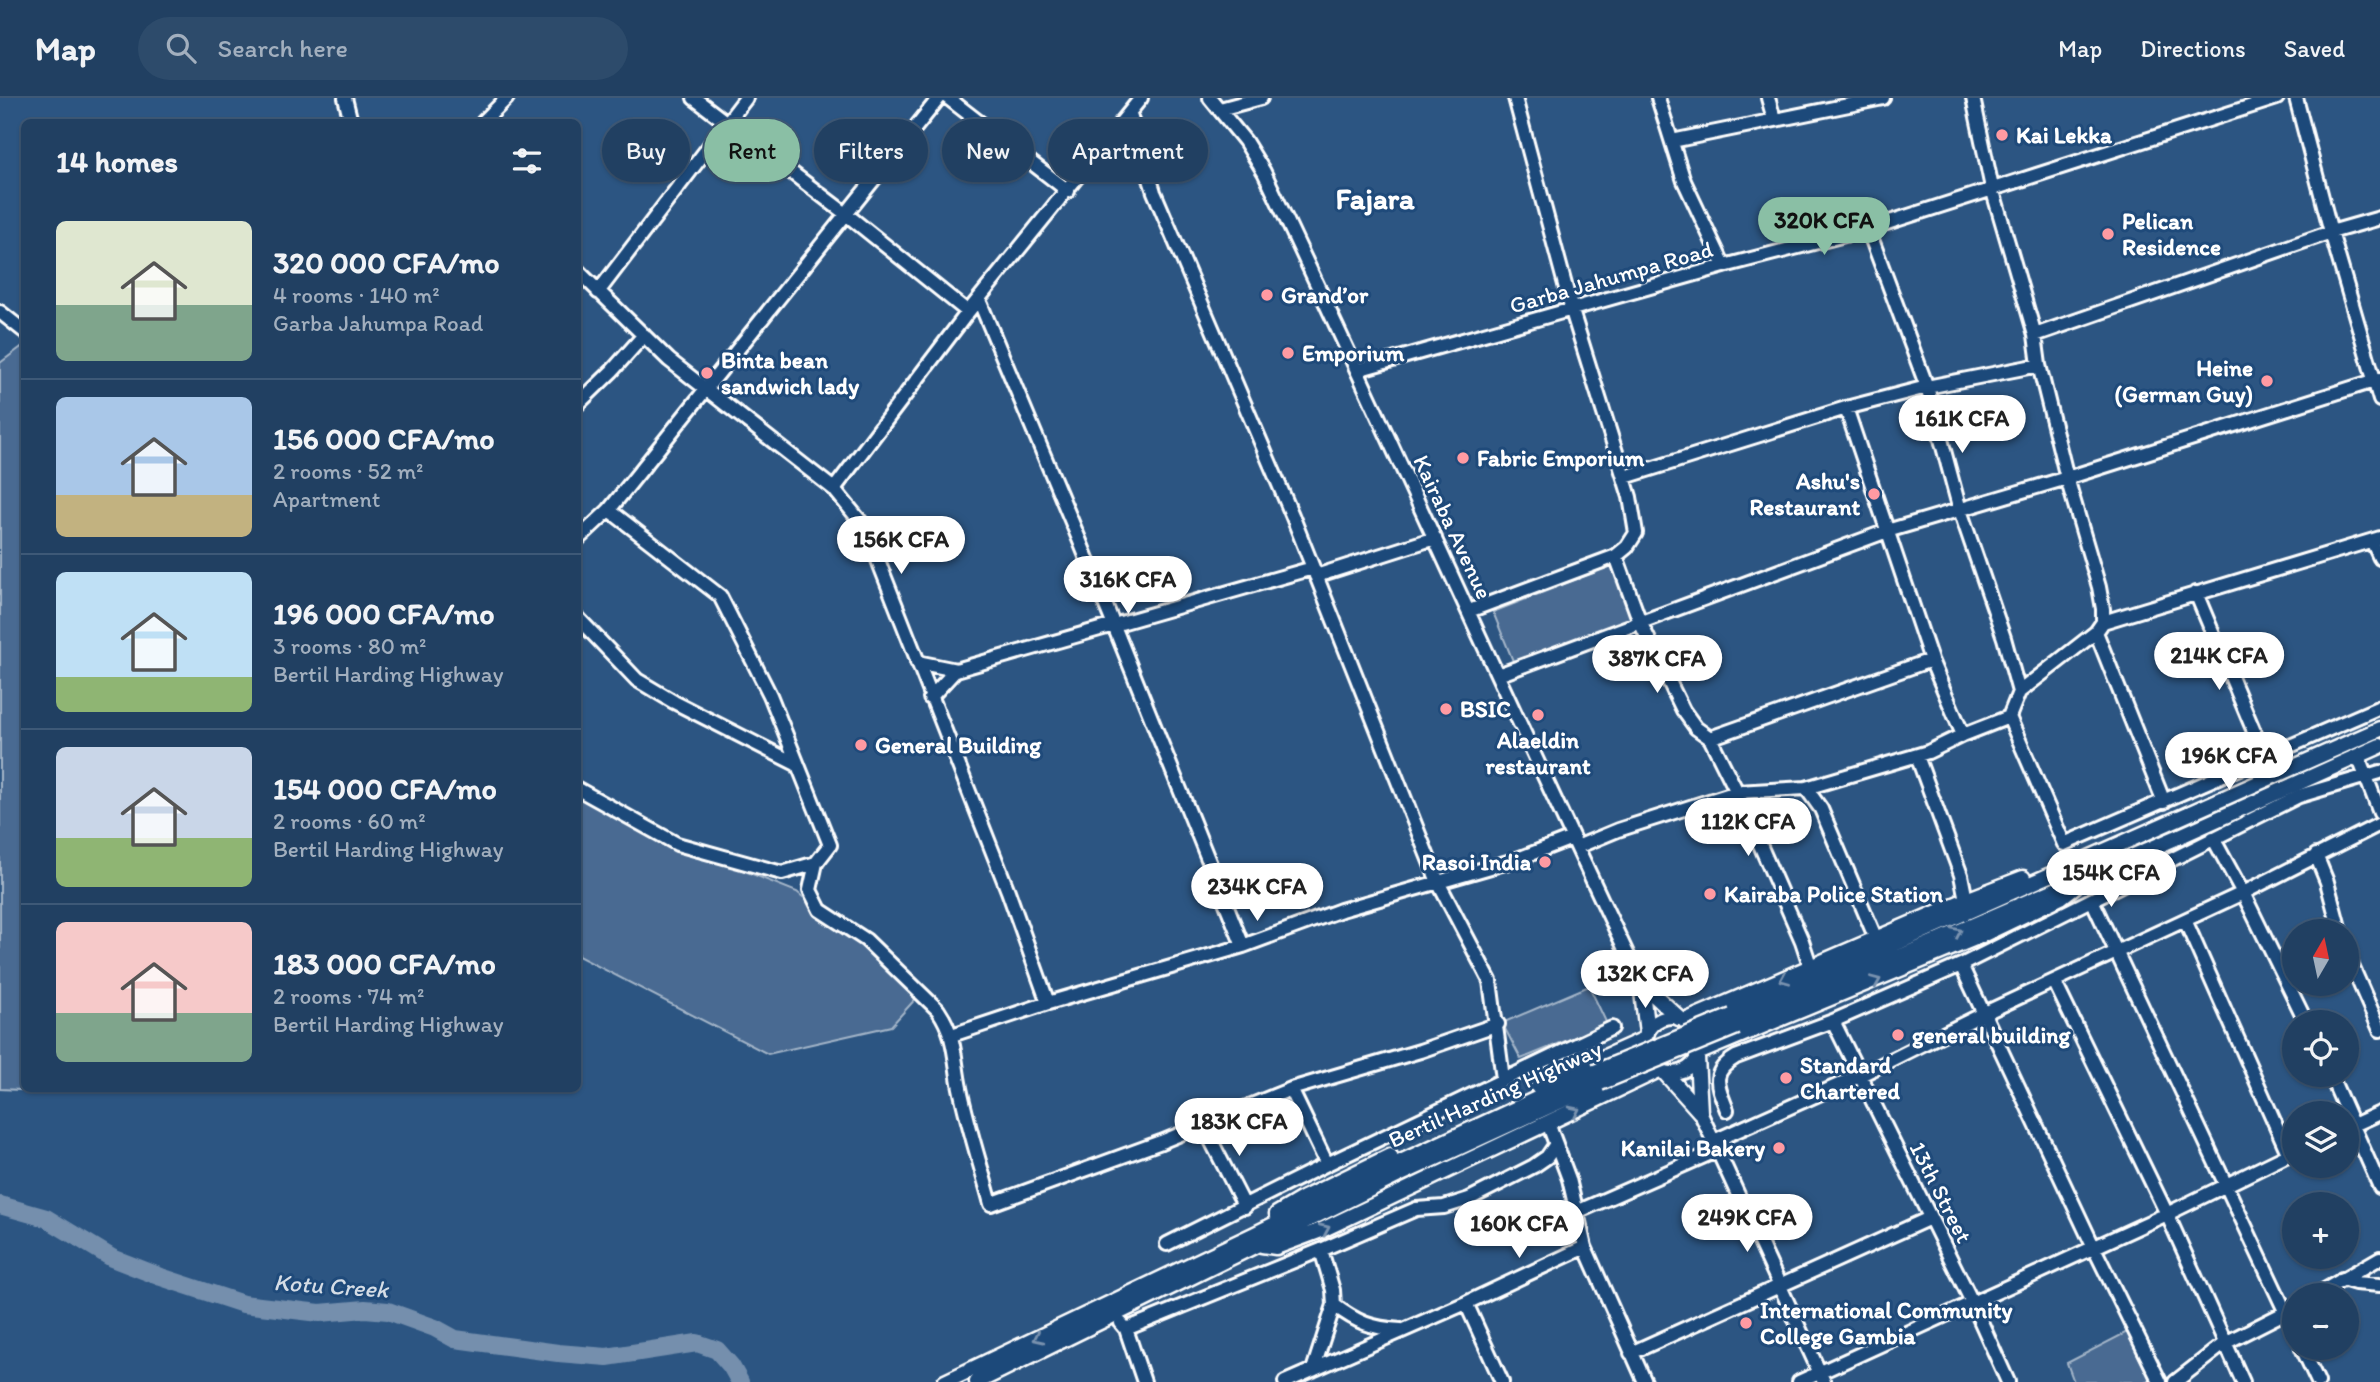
<!DOCTYPE html>
<html lang="en">
<head>
<meta charset="utf-8">
<style>
	:root { --surface:#214062; --page:#2d4b6b; --text:#f1f3f6; --muted:#a2afbe; --line:#3e5977; --accent:#8abfa5 }
	body { margin:0; font-family:Itim,sans-serif; background:var(--page); color:var(--text); height:100vh; display:flex; flex-direction:column; font-size:26px; white-space:nowrap }
	* { box-sizing:border-box; margin:0 }
	p { font-size:23px; color:var(--muted) }
	.icon { flex:none; width:38px; height:38px; fill:none; stroke:currentColor; stroke-width:2; stroke-linecap:round; stroke-linejoin:round }
	.map { position:relative; flex:1; overflow:hidden }
	.drawer { position:absolute; left:21px; top:21px; width:560px; height:973px; display:flex; flex-direction:column; background:var(--surface); border-radius:10px; box-shadow:0 2px 5px #0004,0 0 0 2px var(--line) }
	.drawer>* { flex:none }
	.guide { position:absolute; left:602px; top:21px; width:665px; height:63px; display:flex; gap:14px }
	.needle { width:46px; rotate:9deg }
	.controls { position:absolute; left:2282px; top:821px; display:grid; gap:14px }
	.controls a { display:grid; place-items:center; width:77px; height:77px; border-radius:50%; background:var(--surface); box-shadow:0 2px 5px #0004,0 0 0 2px var(--line); font-size:35px }
	.price { position:absolute; translate:-50% -60px; padding:0 16px; border-radius:24px; background:#fff; color:#222; font-size:23px; line-height:46px; filter:drop-shadow(0 2px 4px #0008) }
	.price::after { content:''; position:absolute; left:50%; top:42px; width:21px; height:16px; margin-left:-10px; background:inherit; clip-path:polygon(0 0,100% 0,50% 100%) }
	.price.current { background:var(--accent); color:#111 }
	ul { padding:0; list-style:none }
	li { display:flex; align-items:center; gap:21px; height:175px; padding:0 35px }
	li+li { border-top:2px solid var(--line) }
	li span { display:grid; place-items:center; flex:none; width:196px; height:140px; border-radius:10px; color:#555 }
	li>.icon { margin-inline-start:auto }
	span .icon { width:84px; height:84px; fill:#fffc; stroke-width:1 }
	li b { font-size:30px }
	h2 { display:flex; justify-content:space-between; align-items:center; height:84px; padding:0 35px; font-size:30px }
	.pill { padding:0 24px; border-radius:32px; background:var(--surface); box-shadow:0 2px 5px #0004,0 0 0 2px var(--line); font-size:24px; line-height:63px }
	.pill.current { background:var(--accent); color:#111 }
	header { display:flex; align-items:center; gap:42px; box-sizing:border-box; height:98px; padding:0 35px; background:var(--surface); border-bottom:2px solid var(--line) }
	header strong { font-size:33px }
	nav { display:flex; gap:38px; margin-inline-start:auto; font-size:24px }
	.search { width:490px; height:63px; background:var(--page); display:flex; align-items:center; gap:18px; box-sizing:border-box; padding:0 24px; border-radius:38px; color:var(--muted); font-size:26px }
	.map>svg:first-child { display:block }
</style>
</head>
<body>
<header>
<strong>Map</strong>
<div class="search"><svg class="icon" aria-label="search" viewBox="0 0 24 24"><circle cx="10" cy="10" r="6"/><path d="M15 15l6 6"/></svg>Search here</div>
<nav><a>Map</a><a>Directions</a><a>Saved</a></nav>
</header>
<div class="map">
<svg width="2380" height="1284" viewBox="0 0 2380 1284">
	<rect width="100%" height="100%" fill="#2c5582"/>
	<filter id="ink" filterUnits="userSpaceOnUse"><feTurbulence type="fractalNoise" baseFrequency=".0143" numOctaves="2"/><feDisplacementMap in="SourceGraphic" scale="14" xChannelSelector="R" yChannelSelector="G"/><feConvolveMatrix kernelMatrix="1 2 1 2 8 2 1 2 1" color-interpolation-filters="sRGB"/></filter>
	<g filter="url(#ink)">
		<!-- green -->
		<path fill="#486b92" stroke="#a4b5c8" stroke-width="2" d="M24,247v743l19,1 -1,2 -42,-2v-726z
			M1615,466l22,54 -122,48 -22,-54z
			M578,691l99,55 120,48 122,103 -28,31 -123,28 -190,-98z
			M1589,888l18,38 -86,35 -19,-36z
			M2127,1234l24,50h-77l-7,-19z"/>
		<g fill="none" stroke-linecap="round" stroke-linejoin="round">
			<!-- river -->
			<path stroke="#748fad" stroke-width="18" d="M0,1107l46,13 66,40 49,19 82,27 77,9 45,-4 23,2 47,17 20,11 103,14 49,4 90,-14 20,7 14,16 9,16"/>
			<!-- minor casing -->
			<g stroke="#fff" stroke-width="18">
				<path id="minor" d="M345,0l6,24
					M694,0l152,116 122,98
					M948,0l120,93
					M1210,0l35,43 19,31c128,269 249,542 377,811
					M1658,0l26,83 40,85
					M1768,0l6,21
					M2296,0l35,134 49,168
					M1220,11l41,-11
					M1130,16l24,78 138,323 146,367 52,99 13,98
					M483,24l24,-24
					M1672,43l211,-43
					M1868,131l59,158 33,123 44,128 15,54
					M578,173l91,89 165,129 31,38 143,364 40,112
					M598,194l148,-194
					M979,202l100,239 164,407
					M0,214l24,19
					M2035,237l296,-103 49,-14
					M1357,272l367,-104 144,-37 409,-131
					M578,306l34,-33 32,-36
					M1846,310l85,252 32,75
					M1625,379l221,-69 81,-21 112,-22
					M834,391l134,-177 173,-214
					M609,412l111,86 50,99 60,150 -14,18 -6,27 10,20 46,30 72,70c18,26 16,49 22,78 8,39 21,78 31,116l170,-62 130,-53 129,-38 78,-27
					M578,441l31,-29 330,-412
					M2372,443l8,17
					M1616,458l24,66 43,88 13,18 14,10 27,54 65,149 9,27
					M1316,478l119,-38
					M2196,495l77,184
					M1469,513l147,-55 11,-9 9,-14 -6,-36 -58,-186 -57,-213
					M578,520l59,62 37,22 124,63
					M2103,524l277,-84
					M2096,534l68,170
					M917,564l39,8 357,-102
					M1498,577l389,-144 180,-53 313,-99
					M930,600l26,-28
					M2009,619l55,127 316,-137
					M1710,640l221,-78
					M1917,658l44,119 5,25
					M2358,658l22,57
					M1806,690l15,21 55,130
					M578,691l99,55 105,29 34,-10
					M2213,740l30,55 63,129
					M1577,749l41,-17 119,-38 69,-4 122,-36 35,-17 46,-18 10,-25 77,-60 7,-10v-13l-4,-22 -32,-109 -28,-113 -4,-30 -43,-147 -19,-90
					M2316,757l11,27 13,49
					M2092,802l202,430
					M2185,822l104,235
					M2347,844l5,24 28,64
					M1961,867l132,281 67,136
					M2054,883l113,233 76,168
					M1644 947a28 28 0 1 1 56 0a28 28 0 1 1-56 0Z
					M1833,923l139,281 36,80
					M952,937l96,-32 195,-57 98,-36 174,-50 57,-22
					M2330,976l50,113
					M1291,991l36,75
					M1727,1012c-9,-24 -18,-37 9,-53l97,-36 128,-56 338,-169 81,-24
					M1700,1014l124,270
					M1548,1025l21,56 16,68 60,135
					M1203,1027l42,82
					M2347,1030l33,-15
					M1714,1043l145,-65 126,-63 258,-120 137,-69
					M1579,1113l139,-61
					M1167,1146l160,-80 285,-136
					M2342,1181l13,4 25,2
					M2316,1197l64,-37
					M1466,1205l36,79
					M1334,1207c24,18 37,23 67,25
					M1121,1225l5,6 18,53
					M1126,1231l195,-79 95,-41 28,-2 25,-8 65,-33 13,-9 9,-13
					M2302,1250l16,34
					M1631,1255l299,-135
					M1313,1272l21,-65 -1,-15 -12,-40
					M1285,1284l181,-79 119,-56
					M1799,1284l368,-168 127,-62
					M2175,1284l50,-39 69,-35"/>
			</g>
			<!-- major casing -->
			<g stroke="#fff" stroke-width="19">
				<path id="major" d="M1641,885l38,35
					M1641,885l6,50
					M1732,918l648,-287
					M1685,923l281,-121 57,-22
					M1737,929l441,-190 202,-91
					M1700,954l280,-116 81,-39 14,-11
					M1697,960l3,54
					M1665,975l35,39
					M1538,989l107,-48
					M1277,1116l27,-16 86,-42
					M1262,1147l14,2 48,-18 335,-159
					M945,1284l310,-148 139,-69 201,-93
					M977,1284l422,-207 201,-92"/>
			</g>
			<!-- minor -->
			<use href="#minor" stroke="#1f4a7a" stroke-width="12"/>
			<!-- major -->
			<use href="#major" stroke="#1f4a7a" stroke-width="14"/>
			<!-- major-bridge casing -->
			<g stroke="#fff" stroke-width="19" stroke-linecap="butt">
				<path id="major-bridge" d="M1595,974l137,-56
					M1600,985l137,-56"/>
			</g>
			<!-- major-bridge -->
			<use href="#major-bridge" stroke="#1f4a7a" stroke-width="14"/>
		</g>
		<!-- one-way arrows -->
		<defs><path id="oneway-chevron" d="M-2-3.5L2.5 0L-2 3.5" fill="none" stroke-width="1.6" stroke-linecap="round" stroke-linejoin="round" transform="scale(1.75)"/></defs>
		<g stroke="#7992af">
			<use href="#oneway-chevron" transform="translate(1957 834) rotate(-24)"/>
			<use href="#oneway-chevron" transform="translate(1784 881) rotate(157)"/>
			<use href="#oneway-chevron" transform="translate(1876 883) rotate(-23)"/>
			<use href="#oneway-chevron" transform="translate(1575 1013) rotate(-26)"/>
			<use href="#oneway-chevron" transform="translate(1325 1131) rotate(-24)"/>
			<use href="#oneway-chevron" transform="translate(1038 1240) rotate(155)"/>
		</g>
	</g>
	<!-- markers -->
	<g fill="#ff9aa2" stroke="#1f4a7a" stroke-width="2.5">
		<circle cx="2002" cy="37" r="7"/>
		<circle cx="2108" cy="136" r="7"/>
		<circle cx="1267" cy="197" r="7"/>
		<circle cx="1288" cy="255" r="7"/>
		<circle cx="707" cy="275" r="7"/>
		<circle cx="2267" cy="283" r="7"/>
		<circle cx="1463" cy="360" r="7"/>
		<circle cx="1874" cy="396" r="7"/>
		<circle cx="1446" cy="611" r="7"/>
		<circle cx="1538" cy="617" r="7"/>
		<circle cx="861" cy="647" r="7"/>
		<circle cx="1545" cy="764" r="7"/>
		<circle cx="1710" cy="796" r="7"/>
		<circle cx="1898" cy="937" r="7"/>
		<circle cx="1786" cy="980" r="7"/>
		<circle cx="1779" cy="1050" r="7"/>
		<circle cx="1746" cy="1225" r="7"/>
	</g>
	<g text-anchor="middle" stroke-width="6" stroke-linejoin="round" paint-order="stroke">
		<!-- poi labels -->
		<g font-size="23" font-weight="bold" fill="#fff" stroke="#1f4a7a" text-anchor="start">
			<text x="2016" y="45">Kai Lekka</text>
			<text x="2122" y="131">Pelican<tspan x="2122" dy="26">Residence</tspan></text>
			<text x="1281" y="205">Grand’or</text>
			<text x="1302" y="263">Emporium</text>
			<text x="721" y="270">Binta bean<tspan x="721" dy="26">sandwich lady</tspan></text>
			<text x="2253" y="278" text-anchor="end">Heine<tspan x="2253" dy="26">(German Guy)</tspan></text>
			<text x="1477" y="368">Fabric Emporium</text>
			<text x="1860" y="391" text-anchor="end">Ashu's<tspan x="1860" dy="26">Restaurant</tspan></text>
			<text x="1460" y="619">BSIC</text>
			<text x="1538" y="650" text-anchor="middle">Alaeldin<tspan x="1538" dy="26">restaurant</tspan></text>
			<text x="875" y="655">General Building</text>
			<text x="1531" y="772" text-anchor="end">Rasoi India</text>
			<text x="1724" y="804">Kairaba Police Station</text>
			<text x="1912" y="945">general building</text>
			<text x="1800" y="975">Standard<tspan x="1800" dy="26">Chartered</tspan></text>
			<text x="1765" y="1058" text-anchor="end">Kanilai Bakery</text>
			<text x="1760" y="1220">International Community<tspan x="1760" dy="26">College Gambia</tspan></text>
		</g>
		<!-- street labels -->
		<g font-size="23" fill="#fff" stroke="#1f4a7a">
			<text transform="translate(1611 179) rotate(-16)" y="8">Garba Jahumpa Road</text>
			<text transform="translate(1453 429) rotate(65)" y="8">Kairaba Avenue</text>
			<text transform="translate(1495 996) rotate(-24)" y="8">Bertil Harding Highway</text>
			<text transform="translate(1941 1094) rotate(63)" y="8">13th Street</text>
		</g>
		<!-- water labels -->
		<g font-size="24" font-style="italic" fill="#d5dde6" stroke="#1f4a7a">
			<text transform="translate(331 1188) rotate(4)" y="8">Kotu Creek</text>
		</g>
		<!-- district labels -->
		<g font-size="30" font-weight="bold" fill="#fff" stroke="#1f4a7a">
			<text x="1375" y="111">Fajara</text>
		</g>
	</g>
</svg>
<div class="controls">
<a><svg class="needle" viewBox="-14 -14 28 28"><path d="M0-13l5 13h-10z" fill="#e53935"/><path d="M0 13l5-13h-10z" fill="#a2afbe"/></svg></a>
<a><svg class="icon" aria-label="locate" viewBox="0 0 24 24"><circle cx="12" cy="12" r="6"/><path d="M12 2v4M12 18v4M2 12h4M18 12h4"/></svg></a>
<a><svg class="icon" aria-label="layers" viewBox="0 0 24 24"><path d="M12 4l9 5-9 5-9-5zM3 14l9 5 9-5"/></svg></a>
<a>+</a>
<a>−</a>
</div>
<b class="price current" style="left:1824px;top:159px">320K CFA</b>
<b class="price" style="left:1962px;top:357px">161K CFA</b>
<b class="price" style="left:901px;top:478px">156K CFA</b>
<b class="price" style="left:1128px;top:518px">316K CFA</b>
<b class="price" style="left:2219px;top:594px">214K CFA</b>
<b class="price" style="left:1657px;top:597px">387K CFA</b>
<b class="price" style="left:2229px;top:694px">196K CFA</b>
<b class="price" style="left:1748px;top:760px">112K CFA</b>
<b class="price" style="left:2111px;top:811px">154K CFA</b>
<b class="price" style="left:1257px;top:825px">234K CFA</b>
<b class="price" style="left:1645px;top:912px">132K CFA</b>
<b class="price" style="left:1239px;top:1060px">183K CFA</b>
<b class="price" style="left:1747px;top:1156px">249K CFA</b>
<b class="price" style="left:1519px;top:1162px">160K CFA</b>
<div class="guide">
<a class="pill">Buy</a>
<a class="pill current">Rent</a>
<a class="pill">Filters</a>
<a class="pill">New</a>
<a class="pill">Apartment</a>
</div>
<section class="drawer">
<h2>14 homes<svg class="icon" aria-label="filters" viewBox="0 0 24 24"><path d="M4 7h16M4 17h16"/><circle cx="9" cy="7" r="2"/><circle cx="15" cy="17" r="2"/></svg></h2>
<ul>
<li><span style="background:linear-gradient(#dfe7d0 60%,#7fa58c 0)"><svg class="icon" aria-label="home" viewBox="0 0 24 24"><path d="M3 11l9-7 9 7M6 9v11h12V9"/></svg></span><div><b>320 000 CFA/mo</b><p>4 rooms · 140 m²</p><p>Garba Jahumpa Road</p></div></li>
<li><span style="background:linear-gradient(#a9c7e8 70%,#c2b280 0)"><svg class="icon" aria-label="home" viewBox="0 0 24 24"><path d="M3 11l9-7 9 7M6 9v11h12V9"/></svg></span><div><b>156 000 CFA/mo</b><p>2 rooms · 52 m²</p><p>Apartment</p></div></li>
<li><span style="background:linear-gradient(#bfe0f5 75%,#8fb573 0)"><svg class="icon" aria-label="home" viewBox="0 0 24 24"><path d="M3 11l9-7 9 7M6 9v11h12V9"/></svg></span><div><b>196 000 CFA/mo</b><p>3 rooms · 80 m²</p><p>Bertil Harding Highway</p></div></li>
<li><span style="background:linear-gradient(#c9d6e8 65%,#8fb573 0)"><svg class="icon" aria-label="home" viewBox="0 0 24 24"><path d="M3 11l9-7 9 7M6 9v11h12V9"/></svg></span><div><b>154 000 CFA/mo</b><p>2 rooms · 60 m²</p><p>Bertil Harding Highway</p></div></li>
<li><span style="background:linear-gradient(#f6c9c9 65%,#7fa58c 0)"><svg class="icon" aria-label="home" viewBox="0 0 24 24"><path d="M3 11l9-7 9 7M6 9v11h12V9"/></svg></span><div><b>183 000 CFA/mo</b><p>2 rooms · 74 m²</p><p>Bertil Harding Highway</p></div></li>
</ul>
</section>
</div>
</body>
</html>
